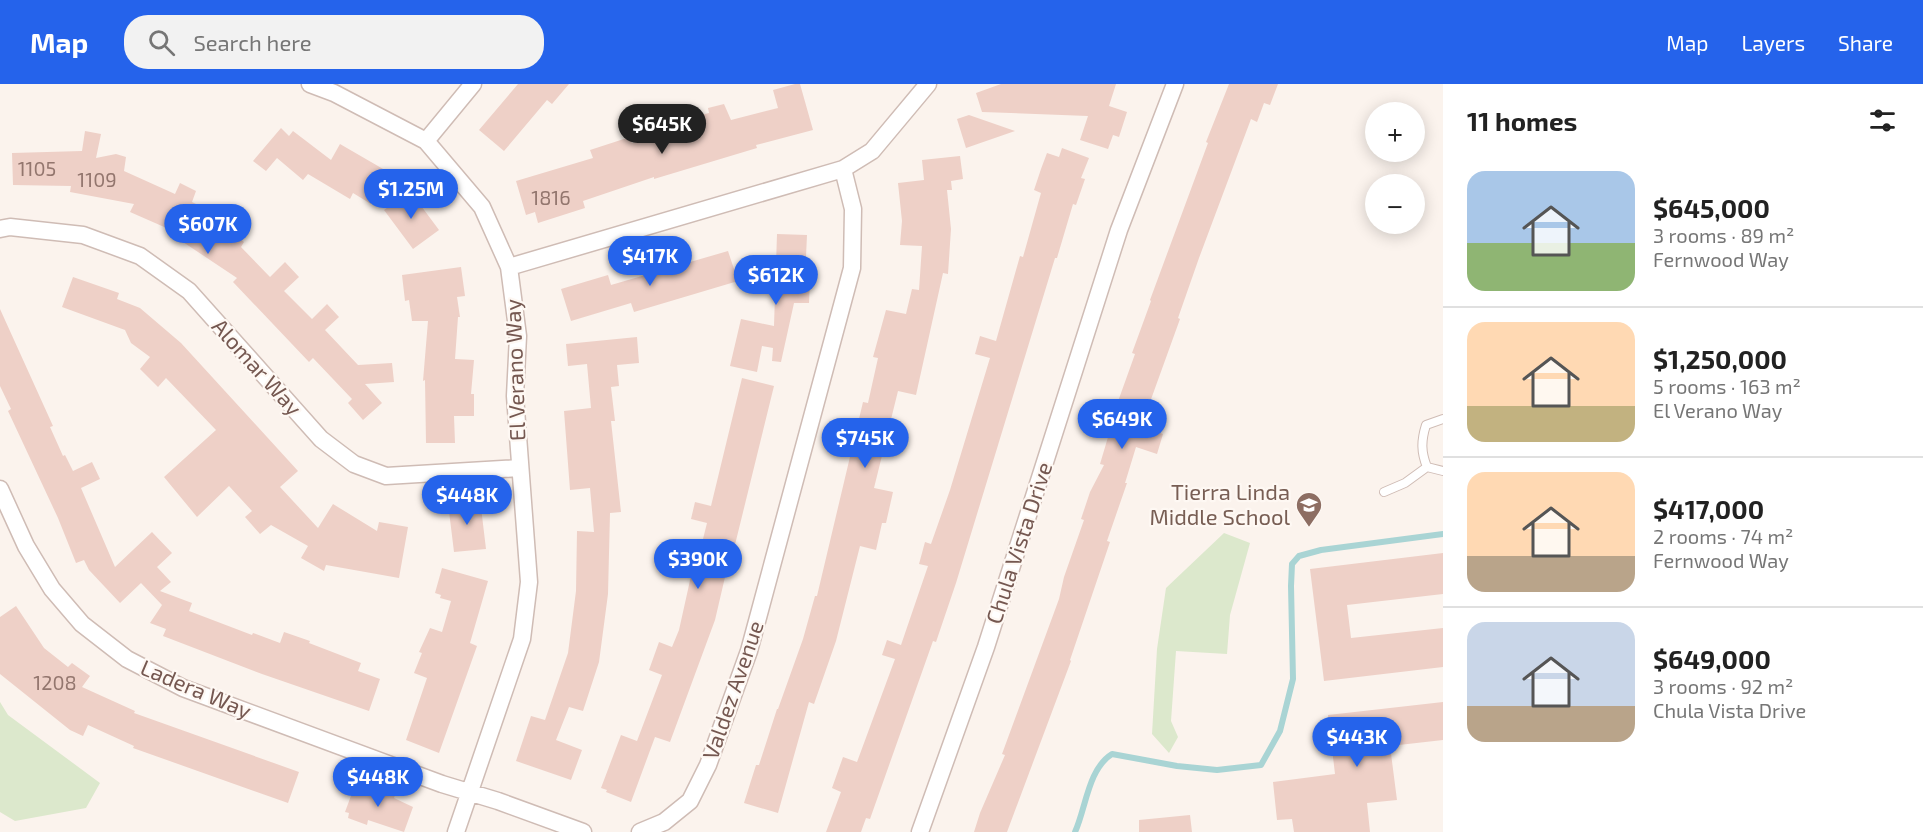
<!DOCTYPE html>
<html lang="en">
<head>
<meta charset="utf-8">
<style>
	:root { --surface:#fff; --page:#f2f2f2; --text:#222; --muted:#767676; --line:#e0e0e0; --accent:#2563eb }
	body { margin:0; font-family:"Exo 2",sans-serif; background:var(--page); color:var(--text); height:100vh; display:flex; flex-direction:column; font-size:22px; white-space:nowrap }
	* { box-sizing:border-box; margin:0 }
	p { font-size:20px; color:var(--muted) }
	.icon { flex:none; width:33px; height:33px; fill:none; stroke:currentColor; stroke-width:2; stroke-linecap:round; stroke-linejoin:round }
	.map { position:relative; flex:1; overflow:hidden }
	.sheet { display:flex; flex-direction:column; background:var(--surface); width:480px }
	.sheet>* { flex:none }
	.buttons { position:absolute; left:1365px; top:18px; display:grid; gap:12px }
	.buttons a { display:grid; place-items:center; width:60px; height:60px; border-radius:50%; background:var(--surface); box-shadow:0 3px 15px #0003; font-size:30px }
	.price { position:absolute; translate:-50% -51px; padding:0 14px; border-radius:21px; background:var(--accent); color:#fff; font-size:20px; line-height:39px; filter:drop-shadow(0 2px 3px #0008) }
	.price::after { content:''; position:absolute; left:50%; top:36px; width:18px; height:14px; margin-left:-9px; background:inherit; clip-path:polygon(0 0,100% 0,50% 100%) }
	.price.selected { background:#222; color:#fff }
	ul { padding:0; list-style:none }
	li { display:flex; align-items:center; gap:18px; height:150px; padding:0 24px }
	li+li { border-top:2px solid var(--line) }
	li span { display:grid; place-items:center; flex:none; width:168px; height:120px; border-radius:18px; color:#555 }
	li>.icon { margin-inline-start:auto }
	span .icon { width:72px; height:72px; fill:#fffc; stroke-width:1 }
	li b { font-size:26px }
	h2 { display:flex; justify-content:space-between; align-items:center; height:72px; padding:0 24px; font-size:26px }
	header { display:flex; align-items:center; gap:36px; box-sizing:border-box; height:84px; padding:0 30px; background:var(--accent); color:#fff }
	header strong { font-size:28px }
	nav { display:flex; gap:33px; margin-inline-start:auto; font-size:21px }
	.search { width:420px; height:54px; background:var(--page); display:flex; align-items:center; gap:15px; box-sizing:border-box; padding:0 21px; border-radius:24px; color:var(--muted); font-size:22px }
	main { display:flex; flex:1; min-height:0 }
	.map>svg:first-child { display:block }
</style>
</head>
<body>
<header>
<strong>Map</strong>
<div class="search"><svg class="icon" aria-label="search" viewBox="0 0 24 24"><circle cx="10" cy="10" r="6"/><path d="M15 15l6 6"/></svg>Search here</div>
<nav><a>Map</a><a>Layers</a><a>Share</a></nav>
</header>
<main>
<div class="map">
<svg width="1443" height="748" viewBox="0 0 1443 748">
	<rect width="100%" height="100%" fill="#fbf3ed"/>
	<!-- green -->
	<path fill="#dce8cc" d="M1224,449l26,10 -20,72 -3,39 -51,-3 -5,70 7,16 -9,16 -17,-19 5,-85 9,-61z
		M0,618l8,13 92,68 -14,25 -71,13 -15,-9z"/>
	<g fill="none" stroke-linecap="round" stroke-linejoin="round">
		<!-- stream -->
		<path stroke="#a9d4d4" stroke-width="6" d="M1075,748c11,-24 13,-63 37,-78l65,12 40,4 44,-5 19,-34 13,-52 -2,-93 1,-22 7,-8 22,-6 122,-16"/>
	</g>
	<!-- building -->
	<path fill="#eed0c7" d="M518,0h51l-17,20 -5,-4 -43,51 -25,-21z
		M795,0h5l13,46 -57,15 1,3 -103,31v-2l-71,24 2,7 -47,15 -3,-11 -9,3 -10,-34 77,-23 -3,-8 40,-13 2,6 35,-11 2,8 32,-10 -4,-14 12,-3 -1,-5 16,-4 7,16 47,-12 -5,-18z
		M1001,0h115l-7,22 18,6 -8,25 -6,-2 -5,14 -28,-9 8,-24 -106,-4 -6,-19z
		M1229,0h49l-8,21 -6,-2 -7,19 -6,-3 -52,139 -21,60 2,1 -39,108 22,7 -6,20 -21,-7 -11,36h2l-20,58 3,1 -40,118 1,1 -64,171h-33l6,-19 25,-58 -3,-1 57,-155 5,-22 20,-57 -3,-1 9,-27 14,-27 -4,-1 17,-57h-1l19,-53 -3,-1 19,-52 -1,-1 58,-157 -2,-1z
		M969,31l46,16 -49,17 -9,-29z
		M281,44l8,8 4,-5 38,29 9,-16 50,29 -19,31 -18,-11 -3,6 -42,-25 -5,6 -26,-22 -11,13 -13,-10z
		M85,47l16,3 -5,24 20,-4 10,3 -2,14 51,23 5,-11 16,8 -4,11 4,2 -1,2 49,36 -3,5 29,30 15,-15 14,15 -15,14 28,28 15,-15 12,13 -14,13 33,35 34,-2 2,19 -29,2 17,19 -19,17 -15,-17 4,-4 -39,-41 -4,4 -76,-80 4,-4 -54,-36 4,-5 -57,-25 4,-8 -64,-12 1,-6 -58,-1 -1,-32 70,-2z
		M1062,64l27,10 -8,20 4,1 -9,26 -3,-1 -16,54h-2l-99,325 -20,59 -3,-1 -63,178 -4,-1 -5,14h-35l15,-40 -9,-4 11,-31 14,5 38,-103 -13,-4 5,-15 14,5 27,-79 -9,-2 6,-22 6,2 19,-54 40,-132 -15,-4 5,-18 16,5 24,-85 3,1 18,-64 -7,-3 7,-21 6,-16 12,4z
		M960,72l3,23 -12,2 1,9h-5l4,39 -3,45 -5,-1 -27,122 -18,-4 -24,97 19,4 -7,31h-4l-6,27 -16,-4 -24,95 -22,63 -5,-2 -31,111 -34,-10 12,-38h3l18,-56h1l25,-70 12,-43h2l46,-194 5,1 10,-45 -5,-1 13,-47 20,4 6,-25 7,1 3,-44 -22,-1 2,-24 -4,-38 26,-3 -2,-20z
		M410,107l29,39 -26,19 -29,-39z
		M777,150l30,1 -2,43h5l-1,25h-15l-13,59 -9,-1 1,-13 -11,-2 -5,26 -27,-6 11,-47 33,7z
		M728,167l10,30 -104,31 -3,-9 -60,18 -10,-32 47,-14 3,10z
		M461,183l4,29 -8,1 3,20h-2l-3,42 19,1 -3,34h3v22h-20l1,27h-29l-1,-63 -2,1 5,-60h-16l-3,-21 -4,1 -3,-26z
		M73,193l46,16 -2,6 23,9 41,35 117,128 -18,16 38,41 15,-24 44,27 2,-9 29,5 -9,51 -73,-13 -2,6 -23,-13 7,-12 -37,-21 -11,9 -15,-17 7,-6 -23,-25 -32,31 -33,-40 52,-47 -50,-52 -8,9 -18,-18 10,-12 -19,-14 -6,-13 -63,-23z
		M0,225l53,117 -3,1 13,29 2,-1 8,16 19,-9 8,17 -19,9 34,79 37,-35 20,21 -15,14 14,15 -11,9 32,12 -3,8 63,24 1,-2 27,10 4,-11 26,9 -1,2 52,20 -3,8 22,8 -11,32 -107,-37 -99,-38 3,-7 -16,-6 12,-18 -21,-22 -21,20 -31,-33 -5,-10 -8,3 -18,-45 -50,-107 3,-2 -11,-23z
		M637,253l2,26 -22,2 2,21 -8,1 4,34h-4l10,91 -11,1 -2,81 -9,68 -16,49 -14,-4 -13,33 26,10 -11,30 -55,-19 15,-45 14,4 23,-67 8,-62 1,-60 17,1 -4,-44 -20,2 -6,-79 27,-3 -4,-44 -19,2 -2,-22z
		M742,294l32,8 -43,175 -2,-1 -14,60 -45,122 -15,-5 -24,65 -25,-10 1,-2 -6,-2 20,-53 16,6 25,-66 -13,-5 10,-28 13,5 7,-17 14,-63h3l11,-44 -16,-4 4,-17 16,4z
		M480,415l6,50 -32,3 -6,-49z
		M1443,469v41l-96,11 4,33 92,-10v39l-119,14 -14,-112z
		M442,484l46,13 -18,62 7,3 -38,107 -33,-13 21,-62 -13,-5 8,-20 -3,-1 11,-24 12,4 9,-31 -11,-3 1,-3 -6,-2z
		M16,522l28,42 24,19 4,-4 18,13 -8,11 53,24 -1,2 165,59 -11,31 -155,-55 1,-2 -46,-21 -5,11 -13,-6 -70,-56v-57z
		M1443,618v38l-53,6 7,54 -30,3 3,29h-76l-2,-13 -15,1 -4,-38 62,-8 -7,-59z
		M368,700l27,11 -1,3 19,9 -9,25 -36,-12 -1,5 -19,-7 1,-5 -4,-1 10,-27 11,5z
		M1190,731l2,17h-53v-12z"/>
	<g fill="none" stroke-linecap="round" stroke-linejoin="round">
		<!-- service casing -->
		<g stroke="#cfbcb5" stroke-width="10">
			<path id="service" d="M1443,335l-17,6c-5,16 -5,27 1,42l16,4
				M1384,408l21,-9 22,-16"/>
		</g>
		<!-- minor casing -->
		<g stroke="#cfbcb5" stroke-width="19">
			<path id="minor" d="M310,0l24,9 92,48 56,66 27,60 9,69 -3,60 14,186 -7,57 -66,193
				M426,57l47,-57
				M0,145l10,-2 73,8 57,21 49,35 132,148 33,25 32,12 133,-8
				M509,183l334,-98 29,-18 56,-67
				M0,405l26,57 26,43 30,35 45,35 56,29 259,96 56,17 85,31
				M640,748l24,-10 26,-21 18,-36 41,-114 103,-383 1,-59 -10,-40
				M920,748l66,-185 133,-417 56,-146"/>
		</g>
		<!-- service -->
		<use href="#service" stroke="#fff" stroke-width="8"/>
		<!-- minor -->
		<use href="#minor" stroke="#fff" stroke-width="16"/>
	</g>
	<!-- icons -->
	<defs>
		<g id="school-pin" transform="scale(1.35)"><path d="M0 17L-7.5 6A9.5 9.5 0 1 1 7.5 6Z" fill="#8d6e63" stroke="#fef8f3"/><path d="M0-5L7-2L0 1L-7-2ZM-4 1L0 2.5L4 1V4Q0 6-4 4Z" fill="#fff"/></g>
	</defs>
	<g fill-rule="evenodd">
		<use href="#school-pin" x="1309" y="421"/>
	</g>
	<g text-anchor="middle" stroke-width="4.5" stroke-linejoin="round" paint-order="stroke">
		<!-- number labels -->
		<g font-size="20" fill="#93766e">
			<text x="37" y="92">1105</text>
			<text x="97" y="103">1109</text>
			<text x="551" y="121">1816</text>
			<text x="55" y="606">1208</text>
		</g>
		<!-- street labels -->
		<g font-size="22" fill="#755851" stroke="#fef8f3">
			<text transform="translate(257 283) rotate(48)" y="8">Alomar Way</text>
			<text transform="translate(515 286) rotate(-92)" y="8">El Verano Way</text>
			<text transform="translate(1019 459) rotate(-72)" y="8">Chula Vista Drive</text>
			<text transform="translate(196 605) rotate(23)" y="8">Ladera Way</text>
			<text transform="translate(733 606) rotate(-71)" y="8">Valdez Avenue</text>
		</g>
		<!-- education labels -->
		<g font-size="22" fill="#785e54" stroke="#fef8f3" text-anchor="end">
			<text x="1290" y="416">Tierra Linda<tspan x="1290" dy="25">Middle School</tspan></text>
		</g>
	</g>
</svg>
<div class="buttons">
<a>+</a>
<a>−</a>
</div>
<b class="price selected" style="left:662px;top:71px">$645K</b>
<b class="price" style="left:411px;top:136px">$1.25M</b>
<b class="price" style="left:208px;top:171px">$607K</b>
<b class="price" style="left:650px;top:203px">$417K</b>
<b class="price" style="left:776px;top:222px">$612K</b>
<b class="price" style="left:1122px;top:366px">$649K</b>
<b class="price" style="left:865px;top:385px">$745K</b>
<b class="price" style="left:467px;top:442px">$448K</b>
<b class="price" style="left:698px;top:506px">$390K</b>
<b class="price" style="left:1357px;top:684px">$443K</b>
<b class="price" style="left:378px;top:724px">$448K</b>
</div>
<section class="sheet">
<h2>11 homes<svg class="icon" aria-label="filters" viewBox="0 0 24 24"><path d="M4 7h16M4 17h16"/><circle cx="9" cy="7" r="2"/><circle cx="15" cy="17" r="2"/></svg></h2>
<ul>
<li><span style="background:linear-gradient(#a9c7e8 60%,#8fb573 0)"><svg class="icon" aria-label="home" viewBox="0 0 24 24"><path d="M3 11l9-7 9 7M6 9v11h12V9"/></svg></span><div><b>$645,000</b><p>3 rooms · 89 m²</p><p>Fernwood Way</p></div></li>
<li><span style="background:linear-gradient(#ffd9b3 70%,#c2b280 0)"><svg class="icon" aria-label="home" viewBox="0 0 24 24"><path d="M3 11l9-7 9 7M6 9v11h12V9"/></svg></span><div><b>$1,250,000</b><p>5 rooms · 163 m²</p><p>El Verano Way</p></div></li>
<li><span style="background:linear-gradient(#ffd9b3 70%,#b9a48a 0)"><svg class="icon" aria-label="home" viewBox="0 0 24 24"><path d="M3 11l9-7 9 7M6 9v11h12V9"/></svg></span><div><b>$417,000</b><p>2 rooms · 74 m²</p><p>Fernwood Way</p></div></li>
<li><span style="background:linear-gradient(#c9d6e8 70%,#b9a48a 0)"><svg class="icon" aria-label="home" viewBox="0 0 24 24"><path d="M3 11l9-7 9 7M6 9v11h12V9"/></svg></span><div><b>$649,000</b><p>3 rooms · 92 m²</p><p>Chula Vista Drive</p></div></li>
</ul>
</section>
</main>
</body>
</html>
